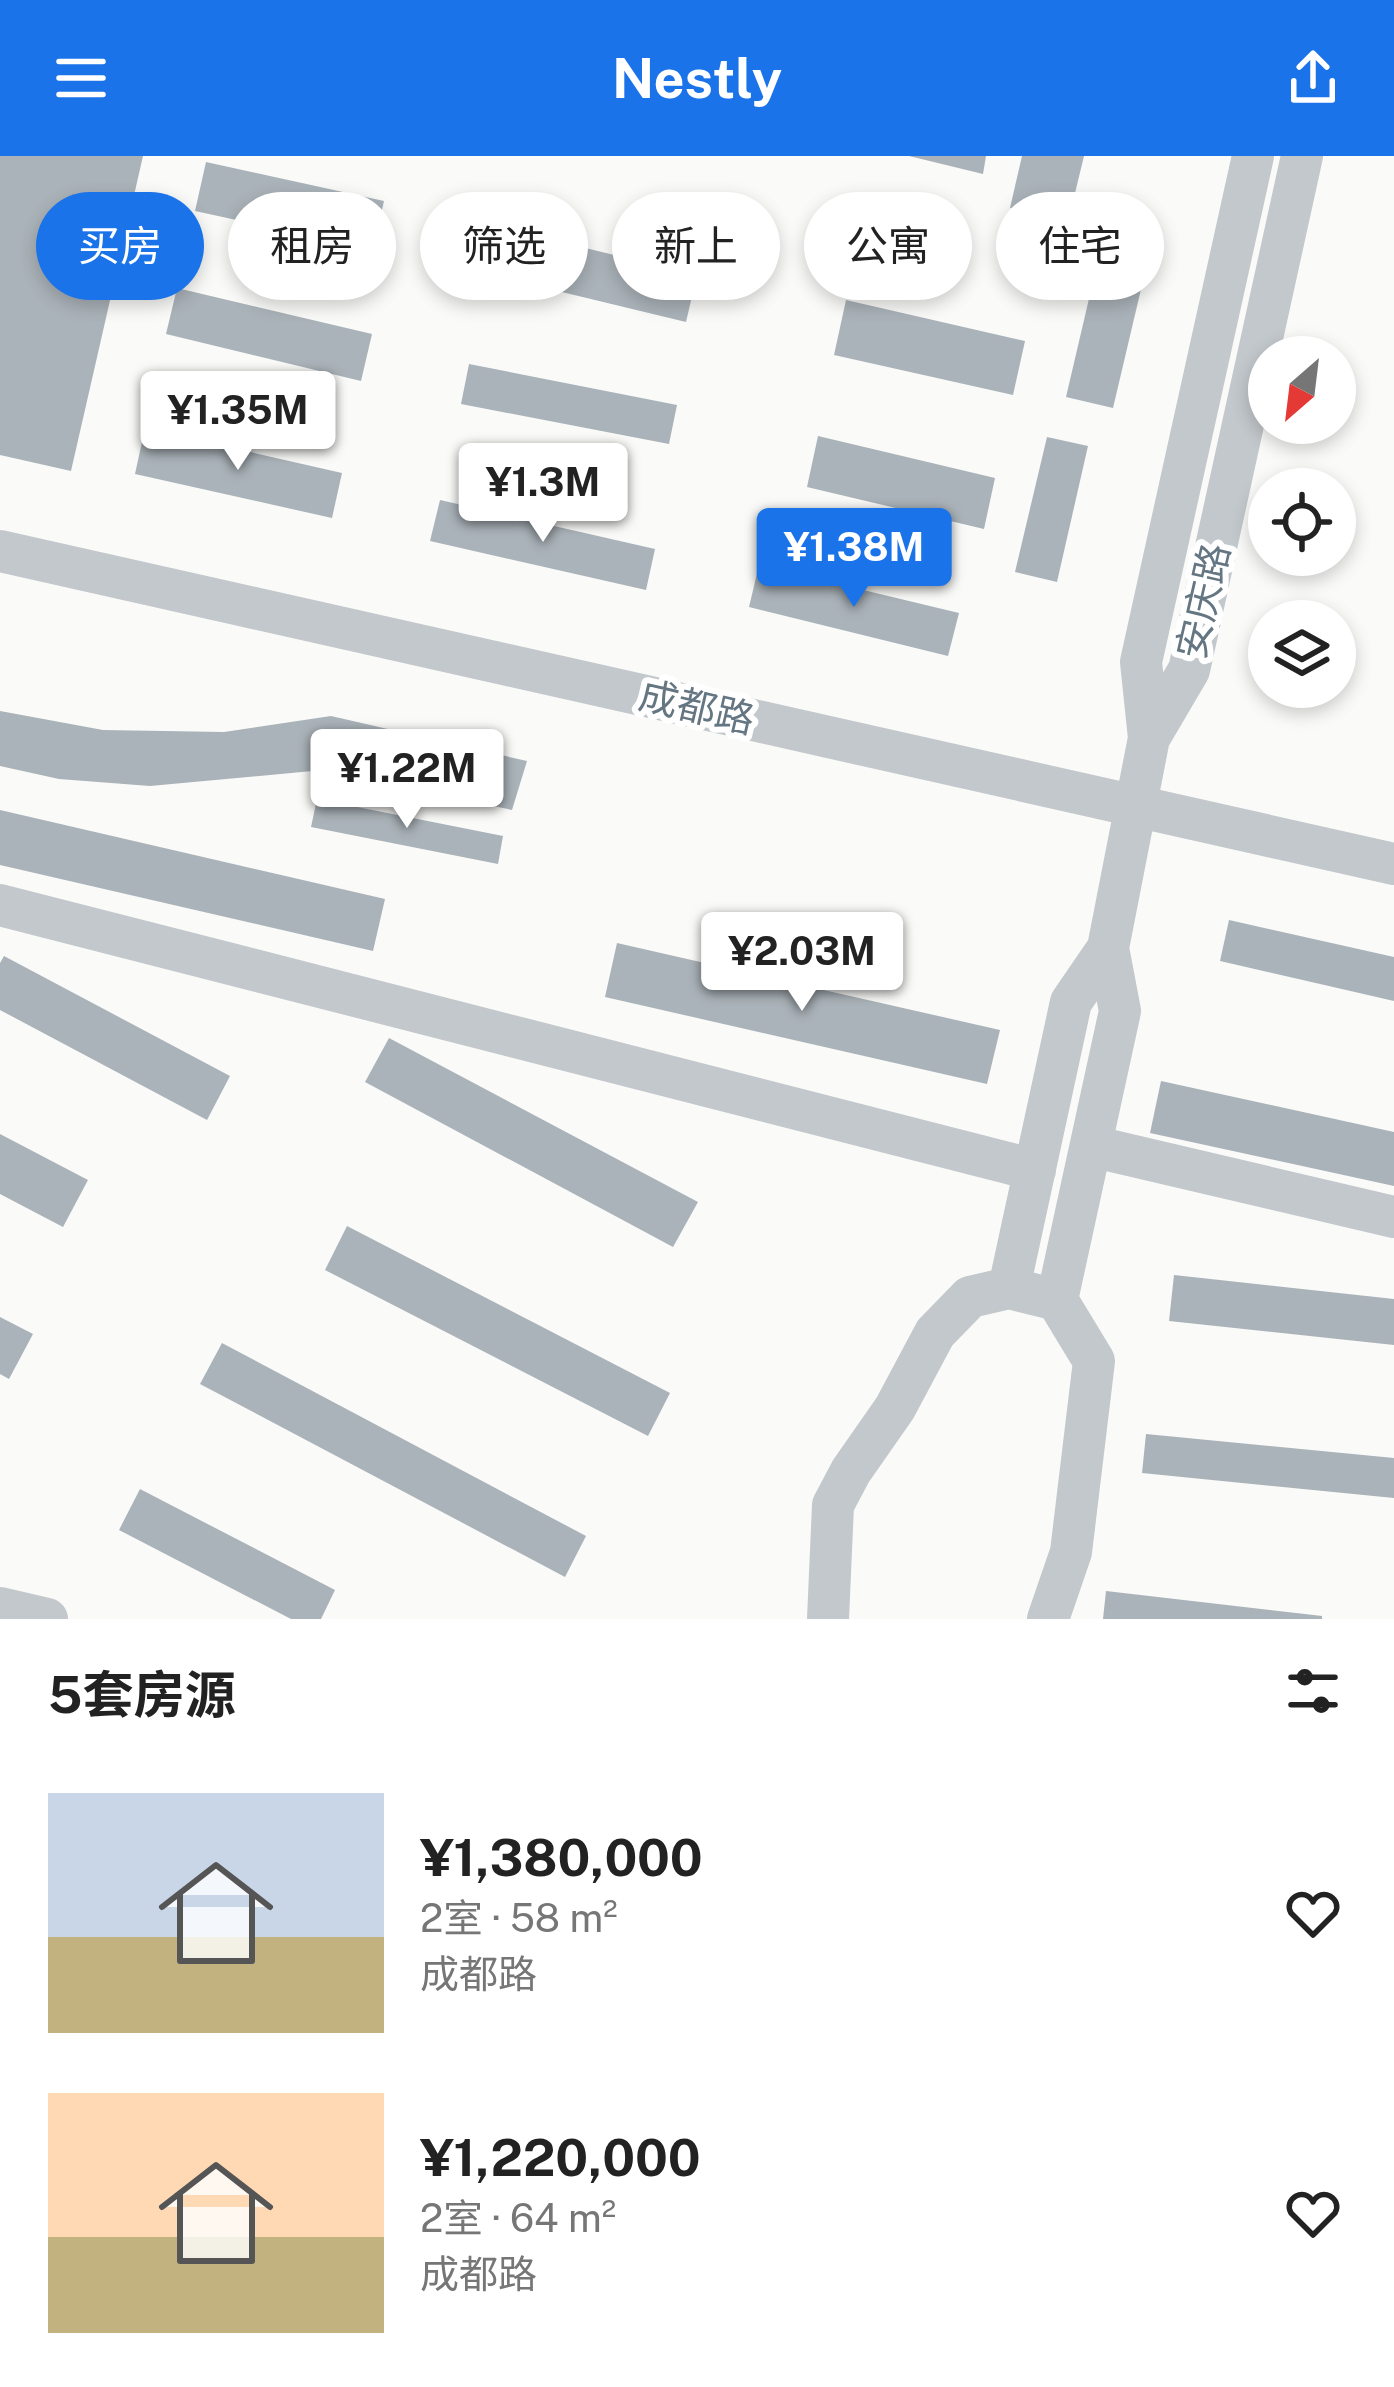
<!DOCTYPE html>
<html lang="zh">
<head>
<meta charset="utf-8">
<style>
	:root { --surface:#fff; --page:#f6f6f6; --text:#222; --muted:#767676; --accent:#1a73e8 }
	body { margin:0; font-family:"Public Sans","Noto Sans SC",sans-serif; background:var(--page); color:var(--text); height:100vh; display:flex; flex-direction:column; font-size:45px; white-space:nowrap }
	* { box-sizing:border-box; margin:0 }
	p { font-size:39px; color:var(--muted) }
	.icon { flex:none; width:66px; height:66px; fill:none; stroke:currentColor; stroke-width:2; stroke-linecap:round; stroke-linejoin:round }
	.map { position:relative; height:1463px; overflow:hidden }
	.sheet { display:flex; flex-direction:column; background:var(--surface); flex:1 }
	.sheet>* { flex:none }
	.top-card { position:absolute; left:36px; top:36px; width:1323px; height:108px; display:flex; gap:24px }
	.needle { width:78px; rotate:208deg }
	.controls { position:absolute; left:1248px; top:180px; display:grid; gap:24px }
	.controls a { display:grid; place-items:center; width:108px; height:108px; border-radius:50%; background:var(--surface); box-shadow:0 6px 18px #0003; font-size:60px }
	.price { position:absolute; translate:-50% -102px; padding:0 27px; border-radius:12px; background:#fff; color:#222; font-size:39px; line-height:78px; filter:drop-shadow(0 3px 6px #0008) }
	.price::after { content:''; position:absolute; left:50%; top:72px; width:36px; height:27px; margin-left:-18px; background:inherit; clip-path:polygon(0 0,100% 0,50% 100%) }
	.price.active { background:var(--accent); color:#fff }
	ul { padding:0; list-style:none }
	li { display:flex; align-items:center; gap:36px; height:300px; padding:0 48px }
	li span { display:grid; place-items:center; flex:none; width:336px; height:240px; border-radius:0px; color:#555 }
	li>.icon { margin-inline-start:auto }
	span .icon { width:144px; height:144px; fill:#fffc; stroke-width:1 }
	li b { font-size:51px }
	h2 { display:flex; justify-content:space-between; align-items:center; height:144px; padding:0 48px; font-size:51px }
	.tag { padding:0 42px; border-radius:54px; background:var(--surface); box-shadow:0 6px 18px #0003; font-size:42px; line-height:108px }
	.tag.active { background:var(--accent); color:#fff }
	header { display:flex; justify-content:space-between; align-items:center; height:156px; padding:0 48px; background:var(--accent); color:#fff; font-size:54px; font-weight:700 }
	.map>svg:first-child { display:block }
</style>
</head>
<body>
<header><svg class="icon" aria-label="menu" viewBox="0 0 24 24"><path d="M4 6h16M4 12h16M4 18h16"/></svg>Nestly<svg class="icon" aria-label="share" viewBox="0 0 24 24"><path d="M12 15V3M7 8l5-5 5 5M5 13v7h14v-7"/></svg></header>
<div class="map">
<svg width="1394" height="1463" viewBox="0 0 1394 1463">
	<rect width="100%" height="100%" fill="#fafaf8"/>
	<!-- building -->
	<path fill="#aab3b9" d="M0,0h143l-72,315 -71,-16z
		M909,0h77l-3,18z
		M1022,0h62l-16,66 -58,-14z
		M206,6l178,39 -11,49 -178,-39z
		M515,75l182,44 -11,47 -182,-44z
		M1095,117l47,12 -29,123 -47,-11z
		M177,132l195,46 -11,47 -195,-47z
		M846,144l179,41 -12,54 -179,-40z
		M469,208l208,41 -8,39 -208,-40z
		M145,272l197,45 -10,45 -197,-44z
		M818,280l177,42 -11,51 -177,-42z
		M1047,281l41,9 -31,136 -42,-10z
		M440,344l215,49 -9,41 -216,-49z
		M759,409l200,48 -11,43 -199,-49z
		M0,555l103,19 121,2 107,-16 196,45 -15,49 -189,-40 -173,16 -91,-7 -59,-13z
		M317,643l186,37 -5,28 -187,-37z
		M0,654l385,89 -12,52 -373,-86z
		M1229,764l165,37v44l-174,-40z
		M617,787l383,87 -13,54 -382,-87z
		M4,800l226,120 -23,44 -207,-110v-47z
		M389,882l309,164 -25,45 -308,-165z
		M1161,925l233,51v54l-244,-53z
		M0,978l88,46 -25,47 -63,-33z
		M347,1070l323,167 -22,43 -323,-166z
		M1174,1119l220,24v46l-225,-24z
		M0,1161l33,17 -24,45 -9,-5z
		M222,1187l364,193 -21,41 -365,-193z
		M1146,1278l248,24v40l-252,-25z
		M140,1333l195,101 -14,29h-30l-172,-89z
		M1106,1435l216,25v3h-219z"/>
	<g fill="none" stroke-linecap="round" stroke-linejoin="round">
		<!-- minor -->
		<path stroke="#c3c8cc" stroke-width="42" d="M0,395l1394,313
			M1149,582l40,-68 113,-514
			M0,749l1035,265
			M1091,990l303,71
			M1009,1132l62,-286 37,-54
			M0,1452l47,11
			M828,1463l5,-114 18,-34 44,-63 40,-75 35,-36 39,-9 48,12
			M1048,1463l23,-67 23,-191 -37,-61 63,-289 -12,-63 41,-210 -8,-76 112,-506"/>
	</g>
	<g text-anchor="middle" stroke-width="12" stroke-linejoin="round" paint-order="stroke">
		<!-- street labels -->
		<g font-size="39" fill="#657683" stroke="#fff">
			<text transform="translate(1203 445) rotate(-77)" y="14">安庆路</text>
			<text transform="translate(697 551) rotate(13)" y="14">成都路</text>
		</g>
	</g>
</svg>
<div class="controls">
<a><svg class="needle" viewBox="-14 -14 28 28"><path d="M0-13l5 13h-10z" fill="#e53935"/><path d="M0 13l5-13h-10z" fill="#767676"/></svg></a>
<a><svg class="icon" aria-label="locate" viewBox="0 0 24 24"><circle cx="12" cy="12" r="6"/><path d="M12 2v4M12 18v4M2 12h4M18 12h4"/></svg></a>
<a><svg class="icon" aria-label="layers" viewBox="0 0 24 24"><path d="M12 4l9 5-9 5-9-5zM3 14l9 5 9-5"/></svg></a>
</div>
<b class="price" style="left:238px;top:317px">¥1.35M</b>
<b class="price" style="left:543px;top:389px">¥1.3M</b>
<b class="price active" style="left:854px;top:454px">¥1.38M</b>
<b class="price" style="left:407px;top:675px">¥1.22M</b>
<b class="price" style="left:802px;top:858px">¥2.03M</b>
<div class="top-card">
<a class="tag active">买房</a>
<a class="tag">租房</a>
<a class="tag">筛选</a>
<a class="tag">新上</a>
<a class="tag">公寓</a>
<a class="tag">住宅</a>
</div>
</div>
<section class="sheet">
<h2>5套房源<svg class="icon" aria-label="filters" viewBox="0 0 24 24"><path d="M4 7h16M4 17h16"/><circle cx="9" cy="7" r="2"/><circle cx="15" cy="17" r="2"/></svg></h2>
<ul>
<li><span style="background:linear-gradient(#c9d6e8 60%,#c2b280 0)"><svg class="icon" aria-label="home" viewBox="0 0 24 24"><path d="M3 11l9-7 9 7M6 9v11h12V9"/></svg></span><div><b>¥1,380,000</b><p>2室 · 58 m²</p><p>成都路</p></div><svg class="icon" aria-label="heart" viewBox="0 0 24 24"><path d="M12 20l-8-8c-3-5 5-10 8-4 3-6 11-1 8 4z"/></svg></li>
<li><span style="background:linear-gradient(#ffd9b3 60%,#c2b280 0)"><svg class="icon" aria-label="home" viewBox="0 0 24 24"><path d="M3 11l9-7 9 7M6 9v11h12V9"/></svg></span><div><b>¥1,220,000</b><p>2室 · 64 m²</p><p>成都路</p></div><svg class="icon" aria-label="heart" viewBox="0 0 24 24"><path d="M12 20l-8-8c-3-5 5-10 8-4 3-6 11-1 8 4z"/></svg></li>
</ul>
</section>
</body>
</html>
